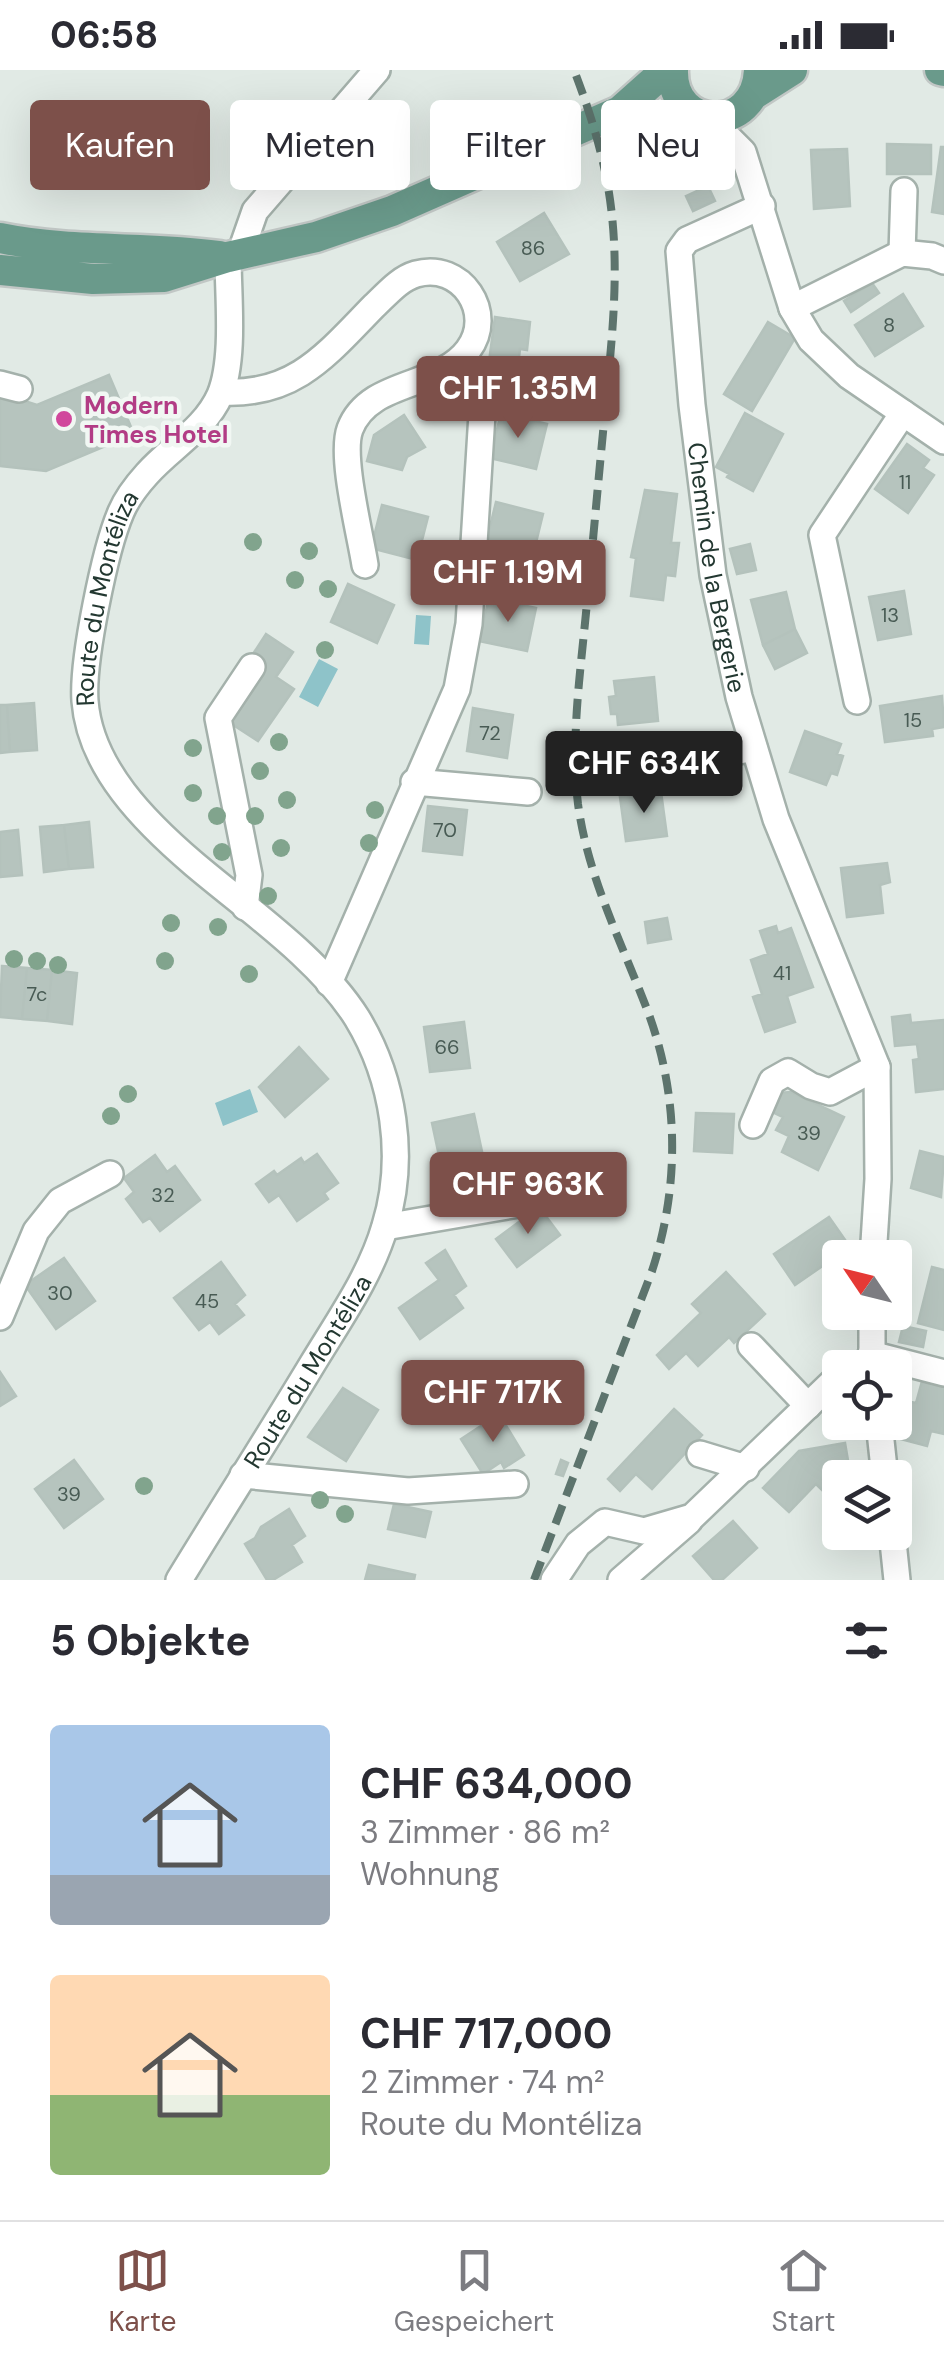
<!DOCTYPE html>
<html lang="de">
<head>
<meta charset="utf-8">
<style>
	:root { --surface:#fff; --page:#f7f7f7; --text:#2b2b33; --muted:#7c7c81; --line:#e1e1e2; --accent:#7d504a }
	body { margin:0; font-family:"DM Sans",sans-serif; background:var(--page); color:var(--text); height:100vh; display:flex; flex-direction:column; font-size:38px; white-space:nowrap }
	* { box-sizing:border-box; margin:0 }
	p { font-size:32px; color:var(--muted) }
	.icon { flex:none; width:55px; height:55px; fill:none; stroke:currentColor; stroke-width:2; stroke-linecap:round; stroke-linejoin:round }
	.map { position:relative; height:1510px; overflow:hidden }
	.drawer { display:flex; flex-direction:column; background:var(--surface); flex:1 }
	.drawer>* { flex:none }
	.banner { position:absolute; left:30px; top:30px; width:885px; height:90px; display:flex; gap:20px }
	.needle { width:65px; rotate:305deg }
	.buttons { position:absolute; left:822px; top:1170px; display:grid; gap:20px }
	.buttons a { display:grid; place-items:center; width:90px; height:90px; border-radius:10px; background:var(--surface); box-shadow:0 10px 40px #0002; font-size:50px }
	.price { position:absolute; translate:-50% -85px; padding:0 22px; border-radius:10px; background:var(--accent); color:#fff; font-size:32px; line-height:65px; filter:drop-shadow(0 2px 5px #0008) }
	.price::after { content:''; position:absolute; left:50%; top:60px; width:30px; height:22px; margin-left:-15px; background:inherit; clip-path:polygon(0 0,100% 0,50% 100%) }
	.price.selected { background:#222; color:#fff }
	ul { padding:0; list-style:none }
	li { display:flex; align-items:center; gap:30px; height:250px; padding:0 50px }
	li span { display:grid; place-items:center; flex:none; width:280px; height:200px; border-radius:10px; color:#555 }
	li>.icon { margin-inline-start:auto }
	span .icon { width:120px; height:120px; fill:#fffc; stroke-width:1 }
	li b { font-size:42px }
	h2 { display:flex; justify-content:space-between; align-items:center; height:120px; padding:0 50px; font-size:42px }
	.tag { padding:0 35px; border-radius:10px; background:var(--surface); box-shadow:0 10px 40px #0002; font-size:35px; line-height:90px }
	.tag.selected { background:var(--accent); color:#fff }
	.status { display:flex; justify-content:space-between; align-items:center; height:70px; padding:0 50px; background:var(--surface); direction:ltr }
	.status svg { height:28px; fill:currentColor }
	.dock { display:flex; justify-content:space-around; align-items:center; height:140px; border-top:2px solid var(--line); background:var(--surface); font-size:28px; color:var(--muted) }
	.dock a { display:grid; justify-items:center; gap:5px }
	.dock .selected { color:var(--accent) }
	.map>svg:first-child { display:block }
</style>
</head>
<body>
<div class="status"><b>06:58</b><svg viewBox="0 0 49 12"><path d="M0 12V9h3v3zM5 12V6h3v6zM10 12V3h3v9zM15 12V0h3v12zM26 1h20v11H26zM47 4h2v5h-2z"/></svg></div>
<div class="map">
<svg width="944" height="1510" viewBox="0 0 944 1510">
	<rect width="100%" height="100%" fill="#e1eae5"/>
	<!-- water -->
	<path fill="#8ec3c9" d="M416,545l15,1 -2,29 -15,-1z
		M319,589l19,10 -20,38 -19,-10z
		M250,1019l8,23 -35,14 -8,-23z"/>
	<!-- building -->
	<path fill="#b6c4be" stroke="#b4c2bc" stroke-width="2.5" d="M887,74l44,1v29h-44z
		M941,77h3v67l-12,-2z
		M847,79l3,57 -36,3 -3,-59z
		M708,116l7,15 -22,10 -7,-15z
		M544,143l25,41 -49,27 -23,-39z
		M872,213l7,10 -28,19 -7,-11z
		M903,224l20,32 -48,30 -20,-31z
		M495,247l35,5 -3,28 -7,-1 -3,24 -29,-4z
		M768,252l27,16 -43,73 -28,-17z
		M109,305l25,59 -88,37 -46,-5v-73l37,12z
		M501,343l46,11 -11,45 -46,-11z
		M745,343l38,21 -30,57 -26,-14 2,-3 -13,-7z
		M404,345l21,32 -18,10 -5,13 -35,-9 7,-26z
		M907,374l22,16 -6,8 11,7 -26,38 -33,-24z
		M645,420l32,4 -6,49h8l-4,33 -9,-1 -3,25 -32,-4 5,-38 -5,-1z
		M496,432l47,12 -11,45 -47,-12z
		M382,435l46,12 -11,43 -46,-12z
		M750,474l6,26 -19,4 -7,-25z
		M348,514l46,21 -17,38 -46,-21z
		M904,521l7,43 -33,6 -9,-43z
		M786,522l9,37 -32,16 -12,-45z
		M489,528l47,10 -9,43 -48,-10z
		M795,559l12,24 -32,16 -12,-24z
		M266,564l27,18 -17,25 18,12 -36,52 -31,-20 39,-58 -13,-9z
		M654,607l4,44 -40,4 -1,-11h-6l-2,-17 7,-1 -2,-15z
		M942,626l2,31 -12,2 1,7 -48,6 -5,-36z
		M34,633l3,47 -27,2 -3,-47z
		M0,635h7l3,47 -10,1z
		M473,638l40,7 -6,43 -40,-7z
		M805,661l36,13 -4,10 6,2 -6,19 -6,-2 -5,12 -36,-13z
		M661,722l6,44 -41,5 -6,-44z
		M428,736l39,4 -5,45 -39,-4z
		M89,752l4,45 -24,2 -5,-44z
		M64,755l5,44 -25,3 -4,-45z
		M18,760l4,45 -22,2v-45z
		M887,793l3,19 -10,3 3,28 -36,4 -6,-49z
		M667,848l4,21 -23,4 -3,-21z
		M776,856l2,7 13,-5 22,59 -26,9 8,26 -30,10 -12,-35 9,-3 -11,-34 17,-6 -8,-23z
		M2,896l25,2 -5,51 -22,-2z
		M27,898l25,2 -5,51 -25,-2z
		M52,900l25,3 -5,51 -25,-3z
		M910,945l1,8 33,-3v69l-28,3 -3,-32 6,-1 -2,-15 -22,2 -3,-29z
		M464,952l6,46 -40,4 -6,-45z
		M299,977l29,32 -43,38 -26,-30z
		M791,1022l53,25 -26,53 -36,-18 7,-16 -13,-6 7,-13 -13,-6 9,-18z
		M696,1043l38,1 -2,39 -38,-2z
		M474,1044l10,47 -42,9 -10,-47z
		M920,1081l24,6 -3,40 -30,-9z
		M317,1084l21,29 -14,10 4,6 -31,22 -18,-26 -10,7 -13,-18 18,-13 3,4 24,-17 3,5z
		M155,1085l12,17 8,-6 25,34 -40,31 -10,-13 -7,4 -17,-23 8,-7 -10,-14z
		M539,1137l21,28 -43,32 -21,-28z
		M829,1147l21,30 -55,38 -21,-31z
		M445,1180l21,36 -12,9 9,13 -43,31 -21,-31 40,-28 -13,-17z
		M64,1188l31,43 -39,28 -31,-44z
		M221,1192l24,33 -10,9 9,11 -25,19 -9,-12 -11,8 -25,-32z
		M932,1197l12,3v60l-26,-7z
		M726,1202l39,42 -31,29 -5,-6 -31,29 -12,-13 -17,16 -12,-14 44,-42 -9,-9z
		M903,1256l23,5 -3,16 -24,-5z
		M0,1302l16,24 -16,10z
		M924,1304l20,5v55l-13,-3 -4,15 -26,-7 10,-37 5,1z
		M343,1318l35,22 -32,51 -38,-24z
		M674,1339l28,26 -50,54 -16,-15 -16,17 -12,-12z
		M499,1344l25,41 -20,13 -3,-6 -18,12 -22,-35z
		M845,1373l6,35h-11v11l-17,2 -7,-7 -27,28 -26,-24 36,-37z
		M74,1390l29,39 -39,29 -29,-39z
		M561,1390l7,3 -5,13 -7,-2z
		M394,1434l37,8 -6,25 -37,-8z
		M289,1439l16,27 -13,9 10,17 -29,18h-6l-22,-36 10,-6 6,-11z
		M733,1451l24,27 -35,32h-8l-21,-24z
		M369,1495l46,10 -1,5h-49z"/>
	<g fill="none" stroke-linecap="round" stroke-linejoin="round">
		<!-- minor casing -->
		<g stroke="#a4b1ab" stroke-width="30">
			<g id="minor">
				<path d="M708,47l35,35 49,156 19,32 38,36 95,65"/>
				<path id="s1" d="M762,136l-75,34 -8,11 13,154 21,170 26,122 37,122 101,248 1,112 -5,79"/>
				<path d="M902,183l2,-62"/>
				<path d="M240,184l15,-43 122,-141"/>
				<path d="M792,238l110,-55 30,3 12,5"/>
				<path d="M0,314l19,5"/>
				<path d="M222,322c73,4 105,-38 152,-86 13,-12 25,-27 42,-32 45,-13 80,39 52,76 -29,39 -99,29 -118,79 -10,27 10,104 15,136"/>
				<path d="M857,631l-35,-166 81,-122"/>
				<path d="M622,704l132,-26"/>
				<path d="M414,712l114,10"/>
				<path d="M245,837l4,-32 -31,-157 34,-51"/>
				<path d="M329,913l128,-294 12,-65 13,-210"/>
				<path d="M753,1055l19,-44 16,-9 23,14 19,6 47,-25"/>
				<path d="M385,1157l180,-31"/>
				<path d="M872,1242v55"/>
				<path d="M0,1247l36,-86 24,-30 50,-27"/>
				<path d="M751,1276l57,60"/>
				<path d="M871,1284l73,19"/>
				<path d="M879,1352l6,56"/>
				<path d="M700,1384l46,14"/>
				<path d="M243,1405l165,16 107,-7"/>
				<path d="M892,1462l5,48"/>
				<path id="s2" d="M179,1510c44,-72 90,-144 134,-217 26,-43 58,-88 72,-137 21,-68 9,-147 -28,-208 -37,-59 -110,-109 -163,-154 -48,-41 -104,-96 -109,-163 -3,-40 20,-152 36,-189 6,-14 16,-27 26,-38 24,-27 58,-45 73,-79 15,-36 8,-99 8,-138"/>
				<path d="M554,1510l24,-36 27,-22 39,9 48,-14 148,-142"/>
				<path d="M621,1510l68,-59"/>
			</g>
		</g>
		<!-- major casing -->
		<g stroke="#c1c7c5" stroke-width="35">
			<path id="major" d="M673,0c-2,62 83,65 86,0
				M940,0l4,1
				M753,25l39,-25
				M0,168c73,15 147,8 220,18
				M0,200l93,9 71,-2 64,-20 88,-20 76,-26 228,-100 46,-41"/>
		</g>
		<!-- minor -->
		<use href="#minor" stroke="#fff" stroke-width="25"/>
		<!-- major -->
		<use href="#major" stroke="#6a9a8b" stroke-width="30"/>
		<!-- rail -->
		<path stroke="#5d746d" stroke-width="8" stroke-dasharray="20 10" stroke-linecap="butt" d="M534,1510l118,-309c28,-85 27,-175 -4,-259 -26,-69 -60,-134 -70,-208 -7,-60 1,-121 7,-181 7,-70 13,-140 20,-211 6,-65 14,-130 7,-196 -5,-50 -20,-99 -38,-146"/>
	</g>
	<!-- trees -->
	<g fill="#81a48d">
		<circle cx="253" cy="472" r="9"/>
		<circle cx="309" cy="481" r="9"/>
		<circle cx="295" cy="510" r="9"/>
		<circle cx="328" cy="519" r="9"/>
		<circle cx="325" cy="580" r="9"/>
		<circle cx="279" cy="672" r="9"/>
		<circle cx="193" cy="678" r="9"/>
		<circle cx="260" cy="701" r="9"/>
		<circle cx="193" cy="723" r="9"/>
		<circle cx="287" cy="730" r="9"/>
		<circle cx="375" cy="740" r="9"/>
		<circle cx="217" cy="746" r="9"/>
		<circle cx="255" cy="746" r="9"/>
		<circle cx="369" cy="773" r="9"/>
		<circle cx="281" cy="778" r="9"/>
		<circle cx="222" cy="782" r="9"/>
		<circle cx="268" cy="826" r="9"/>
		<circle cx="171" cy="853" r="9"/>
		<circle cx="218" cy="857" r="9"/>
		<circle cx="14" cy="889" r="9"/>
		<circle cx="37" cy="891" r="9"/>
		<circle cx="165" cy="891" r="9"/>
		<circle cx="58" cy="895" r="9"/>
		<circle cx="249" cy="904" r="9"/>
		<circle cx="128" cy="1024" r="9"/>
		<circle cx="111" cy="1046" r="9"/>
		<circle cx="144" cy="1416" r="9"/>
		<circle cx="320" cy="1430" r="9"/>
		<circle cx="345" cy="1444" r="9"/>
	</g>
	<!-- markers -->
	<circle fill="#d1479c" stroke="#f1f7f3" stroke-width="4" cx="64" cy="349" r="10"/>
	<g text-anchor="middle" stroke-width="9" stroke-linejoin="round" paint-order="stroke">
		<!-- number labels -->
		<g font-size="20" fill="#485b54">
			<text x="533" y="185">86</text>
			<text x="889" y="262">8</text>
			<text x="905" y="419">11</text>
			<text x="890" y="552">13</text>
			<text x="913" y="657">15</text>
			<text x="490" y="670">72</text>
			<text x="445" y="767">70</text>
			<text x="782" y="910">41</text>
			<text x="37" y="931">7c</text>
			<text x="447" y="984">66</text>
			<text x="809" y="1070">39</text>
			<text x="163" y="1132">32</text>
			<text x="60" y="1230">30</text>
			<text x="207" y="1238">45</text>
			<text x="69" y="1431">39</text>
		</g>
		<!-- hotel labels -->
		<g font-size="25" font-weight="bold" fill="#b23c85" stroke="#f1f7f3" text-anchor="start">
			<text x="84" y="344">Modern<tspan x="84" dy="29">Times Hotel</tspan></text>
		</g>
		<!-- street labels -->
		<g font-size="25" fill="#233831" stroke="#f1f7f3">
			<text dy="9" stroke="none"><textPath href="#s1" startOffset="415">Chemin de la Bergerie</textPath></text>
			<text dy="9" stroke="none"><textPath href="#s2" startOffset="1158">Route du Montéliza</textPath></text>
			<text dy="9" stroke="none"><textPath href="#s2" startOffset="245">Route du Montéliza</textPath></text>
		</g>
	</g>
</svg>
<div class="buttons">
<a><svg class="needle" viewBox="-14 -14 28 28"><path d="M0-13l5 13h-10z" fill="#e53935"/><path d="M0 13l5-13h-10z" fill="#7c7c81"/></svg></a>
<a><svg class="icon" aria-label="locate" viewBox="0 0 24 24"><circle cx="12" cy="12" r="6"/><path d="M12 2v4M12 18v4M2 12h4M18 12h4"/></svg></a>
<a><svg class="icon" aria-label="layers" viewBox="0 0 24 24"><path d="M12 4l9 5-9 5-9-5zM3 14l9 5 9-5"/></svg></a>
</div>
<b class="price" style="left:518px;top:371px">CHF 1.35M</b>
<b class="price" style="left:508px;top:555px">CHF 1.19M</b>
<b class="price selected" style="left:644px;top:746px">CHF 634K</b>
<b class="price" style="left:528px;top:1167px">CHF 963K</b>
<b class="price" style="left:493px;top:1375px">CHF 717K</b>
<div class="banner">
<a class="tag selected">Kaufen</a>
<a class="tag">Mieten</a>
<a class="tag">Filter</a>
<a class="tag">Neu</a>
</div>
</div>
<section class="drawer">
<h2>5 Objekte<svg class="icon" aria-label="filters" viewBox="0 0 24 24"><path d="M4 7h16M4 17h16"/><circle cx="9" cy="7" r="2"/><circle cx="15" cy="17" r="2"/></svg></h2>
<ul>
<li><span style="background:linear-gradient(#a9c7e8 75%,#9aa5b1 0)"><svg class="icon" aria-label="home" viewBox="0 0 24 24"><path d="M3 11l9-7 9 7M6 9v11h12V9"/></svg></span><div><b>CHF 634,000</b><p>3 Zimmer · 86 m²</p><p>Wohnung</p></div></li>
<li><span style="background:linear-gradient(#ffd9b3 60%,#8fb573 0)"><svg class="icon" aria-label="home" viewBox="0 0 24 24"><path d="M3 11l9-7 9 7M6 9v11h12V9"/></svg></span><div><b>CHF 717,000</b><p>2 Zimmer · 74 m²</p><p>Route du Montéliza</p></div></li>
</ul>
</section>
<nav class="dock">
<a class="selected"><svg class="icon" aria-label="map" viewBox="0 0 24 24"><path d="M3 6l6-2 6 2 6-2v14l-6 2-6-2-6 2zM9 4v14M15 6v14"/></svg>Karte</a>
<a><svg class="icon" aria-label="saved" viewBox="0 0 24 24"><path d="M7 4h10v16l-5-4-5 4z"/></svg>Gespeichert</a>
<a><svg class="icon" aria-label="home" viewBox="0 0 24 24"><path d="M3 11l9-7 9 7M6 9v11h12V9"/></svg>Start</a>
</nav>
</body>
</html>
